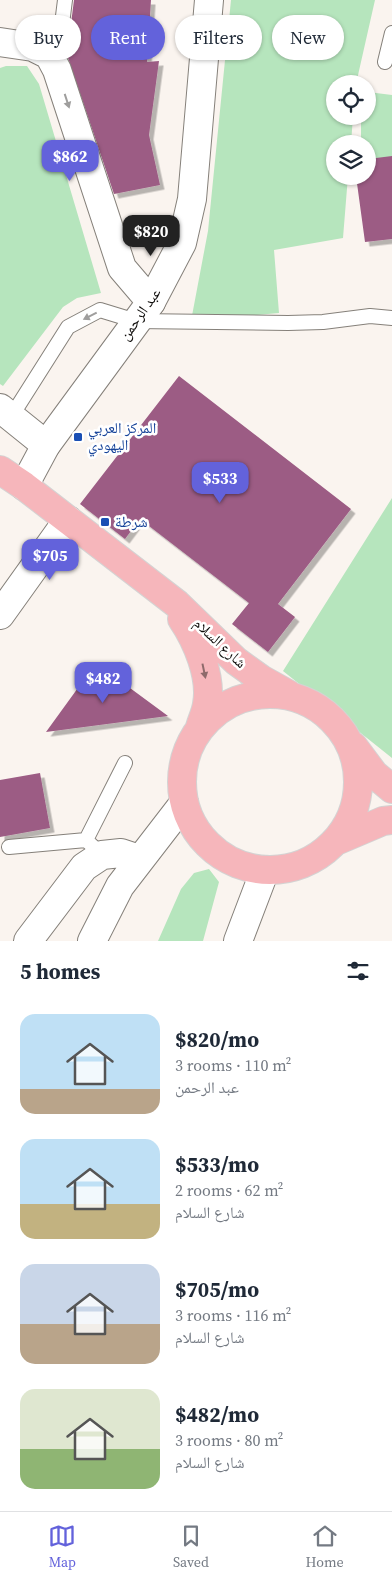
<!DOCTYPE html>
<html lang="en">
<head>
<meta charset="utf-8">
<style>
	:root { --surface:#fff; --page:#f6f6f7; --text:#1f2937; --muted:#747a83; --line:#e0e1e3; --accent:#6362db }
	body { margin:0; font-family:"Source Serif 4","Noto Naskh Arabic",serif; background:var(--page); color:var(--text); height:100vh; display:flex; flex-direction:column; font-size:19px; white-space:nowrap }
	* { box-sizing:border-box; margin:0 }
	p { font-size:16px; color:var(--muted) }
	.icon { flex:none; width:28px; height:28px; fill:none; stroke:currentColor; stroke-width:2; stroke-linecap:round; stroke-linejoin:round }
	.map { position:relative; height:941px; overflow:hidden }
	.sheet { display:flex; flex-direction:column; background:var(--surface); flex:1 }
	.sheet>* { flex:none }
	.banner { position:absolute; left:15px; top:15px; width:362px; height:45px; display:flex; gap:10px }
	.fabs { position:absolute; left:326px; top:75px; display:grid; gap:10px }
	.fabs a { display:grid; place-items:center; width:50px; height:50px; border-radius:50%; background:var(--surface); box-shadow:0 1px 4px #0004; font-size:25px }
	.price { position:absolute; translate:-50% -42px; padding:0 11px; border-radius:10px; background:var(--accent); color:#fff; font-size:16px; line-height:32px; filter:drop-shadow(0 1px 2px #0008) }
	.price::after { content:''; position:absolute; left:50%; top:30px; width:15px; height:11px; margin-left:-8px; background:inherit; clip-path:polygon(0 0,100% 0,50% 100%) }
	.price.selected { background:#222; color:#fff }
	ul { padding:0; list-style:none }
	li { display:flex; align-items:center; gap:15px; height:125px; padding:0 20px }
	li span { display:grid; place-items:center; flex:none; width:140px; height:100px; border-radius:15px; color:#555 }
	li>.icon { margin-inline-start:auto }
	span .icon { width:60px; height:60px; fill:#fffc; stroke-width:1 }
	li b { font-size:21px }
	h2 { display:flex; justify-content:space-between; align-items:center; height:60px; padding:0 20px; font-size:21px }
	.tag { padding:0 18px; border-radius:22px; background:var(--surface); box-shadow:0 1px 4px #0004; font-size:18px; line-height:45px }
	.tag.selected { background:var(--accent); color:#fff }
	.menu { display:flex; justify-content:space-around; align-items:center; height:70px; border-top:1px solid var(--line); background:var(--surface); font-size:14px; color:var(--muted) }
	.menu a { display:grid; justify-items:center; gap:2px }
	.menu .selected { color:var(--accent) }
	.map>svg:first-child { display:block }
</style>
</head>
<body>
<div class="map">
<svg width="392" height="941" viewBox="0 0 392 941">
	<defs>
		<filter id="shadow"><feDropShadow dx="4.5" dy="4.5" stdDeviation="0" flood-color="#0004"/></filter>
	</defs>
	<rect width="100%" height="100%" fill="#faf4ef"/>
	<!-- green -->
	<path fill="#b6e5bd" d="M231,0h144l-19,84h-21v32h18l-2,28h-16v32h13l-5,62 -69,12 5,63 -88,8 17,-90z
		M6,66h21l12,18 62,209 -24,5 -14,9 -60,79 -3,-2v-316z
		M368,92l24,3v65l-24,2v-18h-7v-28h7z
		M392,498v260l-109,-87z
		M209,869l10,13 -16,59h-45l23,-52 13,-16z"/>
	<!-- building -->
	<path fill="#9c5c84" filter="url(#shadow)" d="M74,0h77l-4,62 12,-1 -10,74 11,50 -46,9 -47,-139z
		M392,156v83l-27,3 -9,-66h12v-17z
		M179,376l172,133 -73,95 17,13 -27,35 -36,-28 17,-21 -109,-84 -15,20 -45,-35z
		M96,663l72,53 -122,16z
		M40,773l10,55 -50,9v-57z"/>
	<g fill="none" stroke-linecap="round" stroke-linejoin="round">
		<!-- service casing -->
		<g stroke="#85807a" stroke-width="16">
			<path id="service" d="M385,62l7,-29
				M57,64l8,-64
				M11,417l57,-90 32,-17 36,11 152,2 35,-1 47,-6 22,2
				M86,840l39,-77
				M9,847l77,-7 16,15"/>
		</g>
		<!-- minor casing -->
		<g stroke="#85807a" stroke-width="30">
			<path id="minor" d="M0,42l33,5 16,8 8,15 65,198 29,34
				M0,408l46,37
				M0,615l68,-95
				M28,941l56,-74 18,-12 19,-2 18,6
				M92,941l28,-55 64,-83
				M238,941l27,-71"/>
		</g>
		<!-- tertiary casing -->
		<g stroke="#85807a" stroke-width="30">
			<path id="tertiary" d="M24,486l22,-41 105,-143 31,-59 10,-44 17,-199"/>
		</g>
		<!-- primary casing -->
		<g stroke="#d4d3d3" stroke-width="30">
			<path id="primary" d="M0,470l24,16 153,118 59,57 25,18 27,15
				M182,619c15,22 30,58 25,85 -1,8 -5,16 -7,23
				M182 782a88 88 0 1 1 176 0a88 88 0 1 1-176 0Z
				M353,746l21,28 18,15
				M336,841l47,-20 9,-1"/>
		</g>
		<!-- service -->
		<use href="#service" stroke="#fff" stroke-width="14"/>
		<!-- minor -->
		<use href="#minor" stroke="#fff" stroke-width="28"/>
		<!-- tertiary -->
		<use href="#tertiary" stroke="#fff" stroke-width="28"/>
		<!-- primary -->
		<use href="#primary" stroke="#f6b6bb" stroke-width="28"/>
	</g>
	<!-- one-way arrows -->
	<defs><path id="oneway-solid" d="M-6-.8H1V-3.2L6.5 0L1 3.2V.8H-6Z" transform="scale(1.25)"/></defs>
	<g fill="#9f9e9d">
		<use href="#oneway-solid" transform="translate(67 101) rotate(72)"/>
		<use href="#oneway-solid" transform="translate(90 316) rotate(153)"/>
	</g>
	<use fill="#8e6a6b" href="#oneway-solid" transform="translate(204 671) rotate(78)"/>
	<!-- markers -->
	<g fill="#1a4fb4" stroke="#fff" stroke-width="2">
		<rect x="73" y="432" width="10" height="10" rx="2.5"/>
		<rect x="100" y="517" width="10" height="10" rx="2.5"/>
	</g>
	<g text-anchor="middle" stroke-width="5" stroke-linejoin="round" paint-order="stroke">
		<!-- street labels -->
		<g font-size="15" fill="#0e0c0a" stroke="#fff">
			<text transform="translate(140 314) rotate(-55)" y="5">عبد الرحمن</text>
			<text transform="translate(220 643) rotate(43)" y="5">شارع السلام</text>
		</g>
		<!-- transit labels -->
		<g font-size="15" fill="#164399" stroke="#fff" text-anchor="start">
			<text x="88" y="433">المركز العربي<tspan x="88" dy="17">اليهودي</tspan></text>
			<text x="115" y="527">شرطة</text>
		</g>
	</g>
</svg>
<div class="fabs">
<a><svg class="icon" aria-label="locate" viewBox="0 0 24 24"><circle cx="12" cy="12" r="6"/><path d="M12 2v4M12 18v4M2 12h4M18 12h4"/></svg></a>
<a><svg class="icon" aria-label="layers" viewBox="0 0 24 24"><path d="M12 4l9 5-9 5-9-5zM3 14l9 5 9-5"/></svg></a>
</div>
<b class="price" style="left:70px;top:182px">$862</b>
<b class="price selected" style="left:151px;top:257px">$820</b>
<b class="price" style="left:220px;top:504px">$533</b>
<b class="price" style="left:50px;top:581px">$705</b>
<b class="price" style="left:103px;top:704px">$482</b>
<div class="banner">
<a class="tag">Buy</a>
<a class="tag selected">Rent</a>
<a class="tag">Filters</a>
<a class="tag">New</a>
</div>
</div>
<section class="sheet">
<h2>5 homes<svg class="icon" aria-label="filters" viewBox="0 0 24 24"><path d="M4 7h16M4 17h16"/><circle cx="9" cy="7" r="2"/><circle cx="15" cy="17" r="2"/></svg></h2>
<ul>
<li><span style="background:linear-gradient(#bfe0f5 75%,#b9a48a 0)"><svg class="icon" aria-label="home" viewBox="0 0 24 24"><path d="M3 11l9-7 9 7M6 9v11h12V9"/></svg></span><div><b>$820/mo</b><p>3 rooms · 110 m²</p><p>عبد الرحمن</p></div></li>
<li><span style="background:linear-gradient(#bfe0f5 65%,#c2b280 0)"><svg class="icon" aria-label="home" viewBox="0 0 24 24"><path d="M3 11l9-7 9 7M6 9v11h12V9"/></svg></span><div><b>$533/mo</b><p>2 rooms · 62 m²</p><p>شارع السلام</p></div></li>
<li><span style="background:linear-gradient(#c9d6e8 60%,#b9a48a 0)"><svg class="icon" aria-label="home" viewBox="0 0 24 24"><path d="M3 11l9-7 9 7M6 9v11h12V9"/></svg></span><div><b>$705/mo</b><p>3 rooms · 116 m²</p><p>شارع السلام</p></div></li>
<li><span style="background:linear-gradient(#dfe7d0 60%,#8fb573 0)"><svg class="icon" aria-label="home" viewBox="0 0 24 24"><path d="M3 11l9-7 9 7M6 9v11h12V9"/></svg></span><div><b>$482/mo</b><p>3 rooms · 80 m²</p><p>شارع السلام</p></div></li>
</ul>
</section>
<nav class="menu">
<a class="selected"><svg class="icon" aria-label="map" viewBox="0 0 24 24"><path d="M3 6l6-2 6 2 6-2v14l-6 2-6-2-6 2zM9 4v14M15 6v14"/></svg>Map</a>
<a><svg class="icon" aria-label="saved" viewBox="0 0 24 24"><path d="M7 4h10v16l-5-4-5 4z"/></svg>Saved</a>
<a><svg class="icon" aria-label="home" viewBox="0 0 24 24"><path d="M3 11l9-7 9 7M6 9v11h12V9"/></svg>Home</a>
</nav>
</body>
</html>
